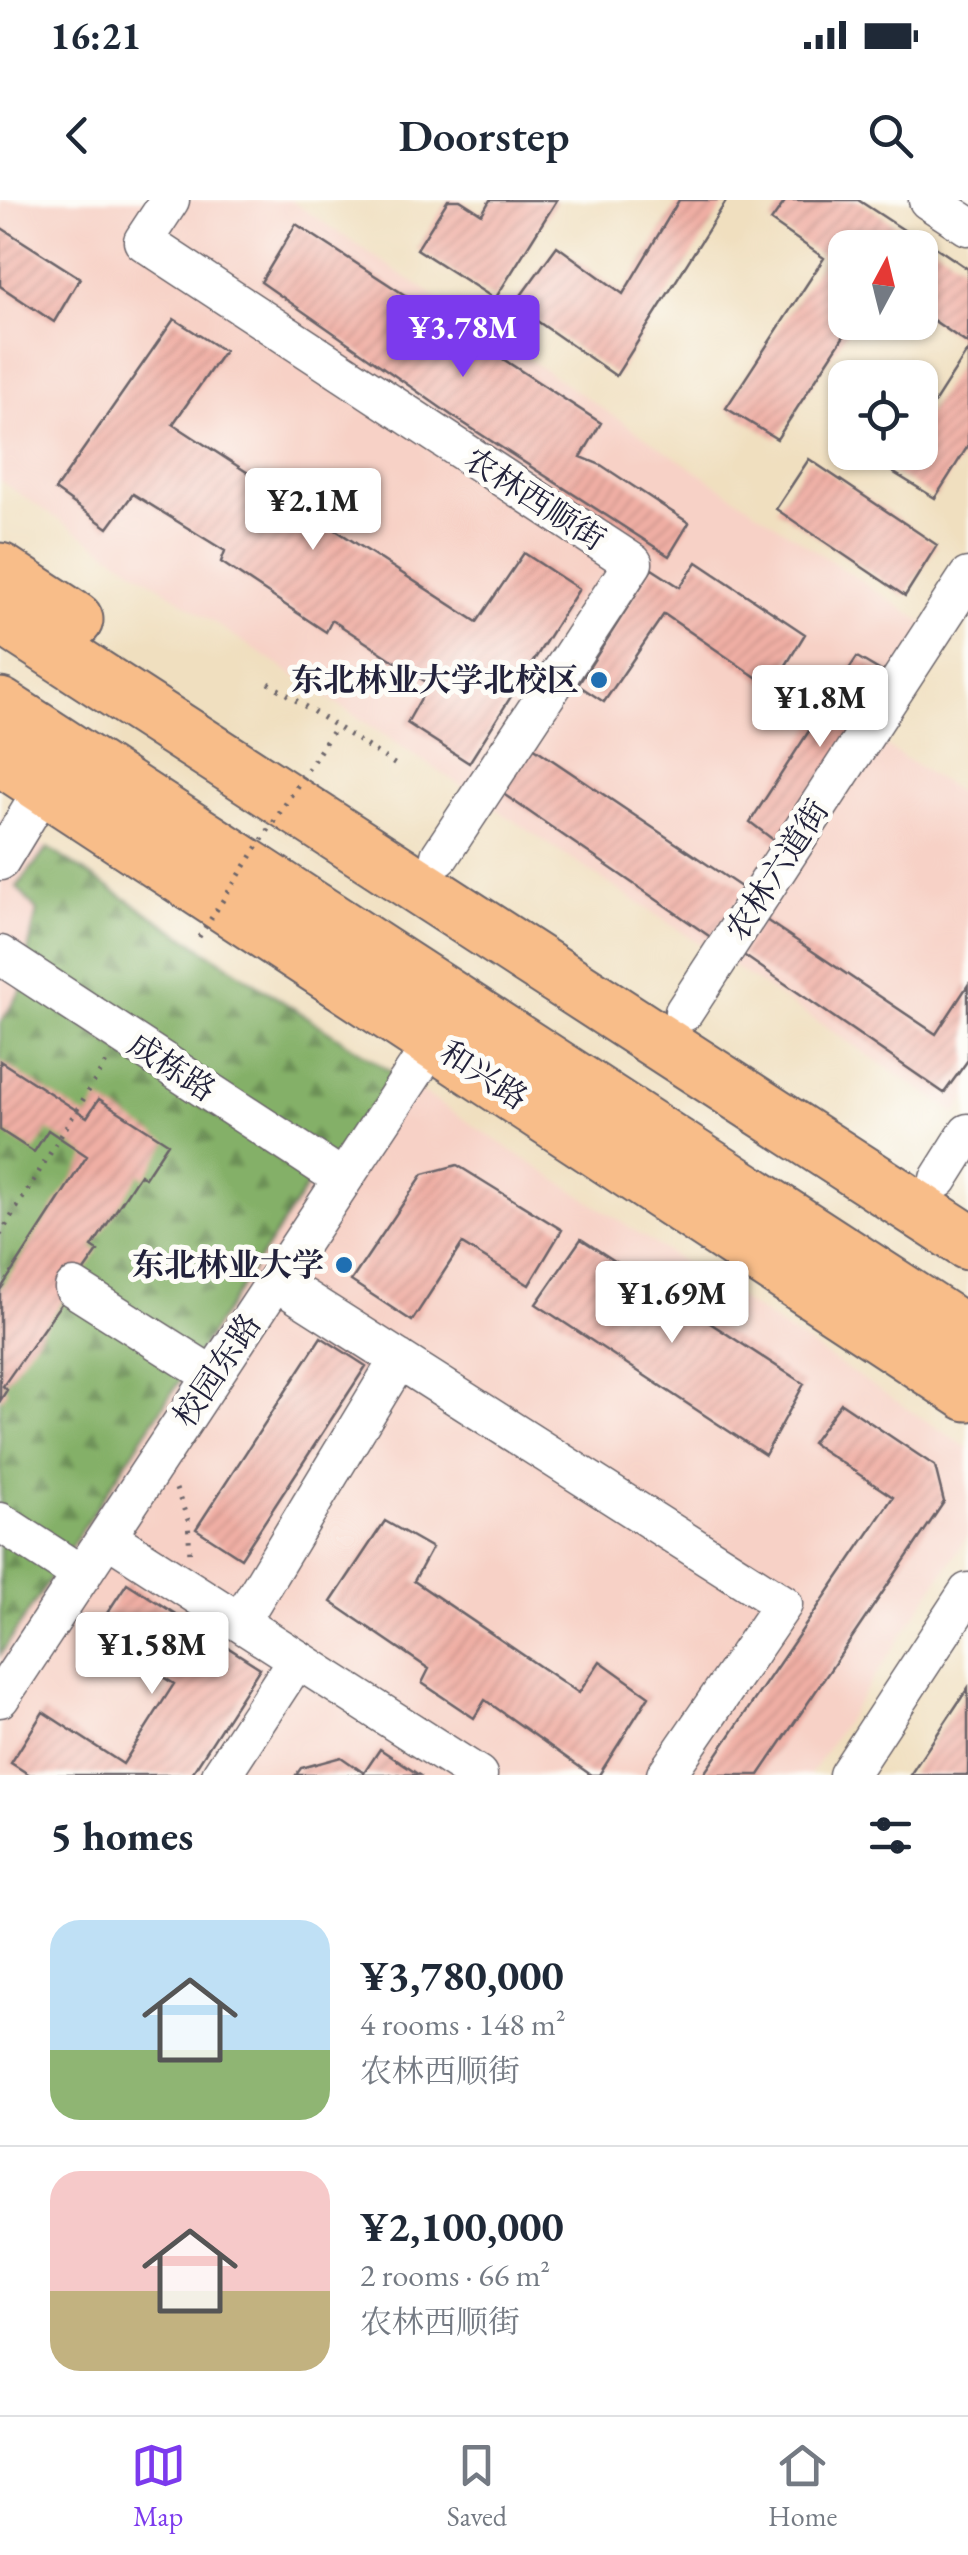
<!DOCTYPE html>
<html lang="en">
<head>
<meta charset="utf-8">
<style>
	:root { --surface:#fff; --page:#f6f6f7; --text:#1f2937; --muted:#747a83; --line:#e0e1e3; --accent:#7c3aed }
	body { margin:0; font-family:"EB Garamond","Noto Serif SC",serif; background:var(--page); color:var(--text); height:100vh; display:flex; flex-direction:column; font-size:38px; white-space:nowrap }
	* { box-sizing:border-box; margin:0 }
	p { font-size:32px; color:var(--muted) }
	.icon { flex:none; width:55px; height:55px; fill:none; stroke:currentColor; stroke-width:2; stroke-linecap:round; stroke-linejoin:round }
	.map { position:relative; height:1575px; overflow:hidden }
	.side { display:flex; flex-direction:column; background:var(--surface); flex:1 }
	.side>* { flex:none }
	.needle { width:65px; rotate:7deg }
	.buttons { position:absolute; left:828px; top:30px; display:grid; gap:20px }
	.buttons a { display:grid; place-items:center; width:110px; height:110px; border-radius:20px; background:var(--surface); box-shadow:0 2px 8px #0004; font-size:50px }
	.price { position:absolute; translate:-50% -85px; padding:0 22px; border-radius:10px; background:#fff; color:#222; font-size:32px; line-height:65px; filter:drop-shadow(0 2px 5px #0008) }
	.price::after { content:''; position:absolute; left:50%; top:60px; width:30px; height:22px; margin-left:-15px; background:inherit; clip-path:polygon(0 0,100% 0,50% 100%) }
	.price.selected { background:var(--accent); color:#fff }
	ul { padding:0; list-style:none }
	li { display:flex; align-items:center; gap:30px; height:250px; padding:0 50px }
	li+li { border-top:2px solid var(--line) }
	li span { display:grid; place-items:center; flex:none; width:280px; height:200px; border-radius:30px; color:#555 }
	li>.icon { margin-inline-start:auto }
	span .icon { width:120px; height:120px; fill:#fffc; stroke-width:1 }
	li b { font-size:42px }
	h2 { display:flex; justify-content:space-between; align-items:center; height:120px; padding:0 50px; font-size:42px }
	.status { display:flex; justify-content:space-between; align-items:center; height:70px; padding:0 50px; background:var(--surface); direction:ltr }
	.status svg { height:28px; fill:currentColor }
	header { display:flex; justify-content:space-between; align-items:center; height:130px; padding:0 50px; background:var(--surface); font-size:45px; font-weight:600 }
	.tab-bar { display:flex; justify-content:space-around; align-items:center; height:140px; border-top:2px solid var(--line); background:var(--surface); font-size:28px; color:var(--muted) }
	.tab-bar a { display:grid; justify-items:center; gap:5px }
	.tab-bar .selected { color:var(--accent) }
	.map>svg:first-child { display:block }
</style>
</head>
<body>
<div class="status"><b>16:21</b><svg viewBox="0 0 49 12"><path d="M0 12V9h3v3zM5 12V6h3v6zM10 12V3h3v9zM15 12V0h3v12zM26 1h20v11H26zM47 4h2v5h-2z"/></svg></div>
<header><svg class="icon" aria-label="back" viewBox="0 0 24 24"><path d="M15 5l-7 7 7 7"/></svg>Doorstep<svg class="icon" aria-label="search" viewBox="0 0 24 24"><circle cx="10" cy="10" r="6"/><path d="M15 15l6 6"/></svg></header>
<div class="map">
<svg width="968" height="1575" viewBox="0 0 968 1575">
	<defs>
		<pattern id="forest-firs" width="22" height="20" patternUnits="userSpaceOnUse" patternTransform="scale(2.5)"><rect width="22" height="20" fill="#84b067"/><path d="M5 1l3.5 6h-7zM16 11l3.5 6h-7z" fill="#6c8f56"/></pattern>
		<pattern id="building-hatch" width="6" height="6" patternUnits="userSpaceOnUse" patternTransform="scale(2.5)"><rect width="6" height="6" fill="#f0afa4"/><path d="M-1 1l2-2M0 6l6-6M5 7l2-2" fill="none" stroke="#ce968e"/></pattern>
	</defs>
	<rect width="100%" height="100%" fill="#fdfcf7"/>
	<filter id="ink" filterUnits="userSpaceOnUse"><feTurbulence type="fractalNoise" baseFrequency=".01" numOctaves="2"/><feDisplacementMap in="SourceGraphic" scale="20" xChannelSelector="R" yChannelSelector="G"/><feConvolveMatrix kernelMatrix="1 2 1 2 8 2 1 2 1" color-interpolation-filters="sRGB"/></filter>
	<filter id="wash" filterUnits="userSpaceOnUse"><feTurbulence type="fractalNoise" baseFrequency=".0048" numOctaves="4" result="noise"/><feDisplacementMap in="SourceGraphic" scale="40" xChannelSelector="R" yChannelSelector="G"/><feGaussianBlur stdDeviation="2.25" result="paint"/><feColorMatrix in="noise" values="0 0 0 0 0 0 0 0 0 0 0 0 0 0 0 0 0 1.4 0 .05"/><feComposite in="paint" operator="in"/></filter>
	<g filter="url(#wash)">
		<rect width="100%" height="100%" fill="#f0dfbf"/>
		<!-- built -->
		<path fill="#f7d1c6" d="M0,0h290l640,427 -67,105 105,66v297l-11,19 -957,-633z
			M0,617l968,631v87l-158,240h-810z"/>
		<!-- forest -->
		<path fill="url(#forest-firs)" stroke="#536951" stroke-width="2.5" d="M48,648l346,226 -59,87 -309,-200 11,-50 -20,-24z
			M24,786l287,194 -311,475v-631z"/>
		<g id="blocks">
			<!-- building -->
			<path fill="url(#building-hatch)" d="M448,0h12l22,14 8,-14h67l-62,99 -78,-50z
				M679,0h48l-111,176 -102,-71 43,-59 66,48z
				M786,0h72l46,30 -12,18h-47v74h8l-76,117 -51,-31 98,-150 -53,-37z
				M296,24l305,199 -20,34 20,8 88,58 -20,33 -218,-141 -190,-133z
				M0,27l80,51 -26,44 -54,-36z
				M934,46l34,23v75l-48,-33v-43z
				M174,119l50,32 -51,73 304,198 47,-69 55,36 -110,174 -62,-40 22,-39 -97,-64 -6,12 -105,-70 4,-11 -92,-57 -25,34 -53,-38z
				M968,150v96l-33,52 -44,-27 11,-19h18v-27z
				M809,259l128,86 -32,51 -129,-87z
				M697,362l108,72 -33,54 -108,-74 -60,88 -26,-17 74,-116 28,18z
				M857,457l34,20 -111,168 -30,-23z
				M530,545l214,144 -32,49 -213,-147z
				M763,718l173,116 32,-49v75l-24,33 -202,-139z
				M0,861l87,56 12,-18 69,44 -23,35 -5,-4 -48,73 6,4 -95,135 4,4 -7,11v-111l87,-134 -39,-26 -14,22 -34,-22z
				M457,965l105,65 -33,55 -67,-41 -50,77 -61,-40 72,-107z
				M581,1039l223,145 -39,71 -229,-151z
				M321,1137l45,29 -125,192 -45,-29z
				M841,1203l94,63 9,36 -185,273h-56l190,-278 -81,-54z
				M385,1321l47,27 -18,33 165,112 21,-32 49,35 -50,79h-8l-106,-75 -11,18 -52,-35 7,-14 -98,-67z
				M127,1383l133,85 -69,107h-161l-19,-12 32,-51 80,52 51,-80 -80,-51z
				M968,1488v87h-58z
				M380,1549l39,26h-123l5,-7 40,-11 23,16z"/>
		</g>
	</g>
	<g filter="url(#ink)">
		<use href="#blocks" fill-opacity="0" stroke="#6a6469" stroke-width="2.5"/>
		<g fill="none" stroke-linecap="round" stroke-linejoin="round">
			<!-- minor casing -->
			<g stroke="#6a6469" stroke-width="41">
				<path id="minor" d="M170,0l-27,41 490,322 -193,293
					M928,0l40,26
					M0,661l45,-74
					M0,755l343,224
					M684,812l284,-435
					M939,979l29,-46
					M276,1081l507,323 -117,171
					M74,1088l139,88
					M0,1322l82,53
					M107,1337l371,238
					M240,1422l159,-263
					M0,1498l434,-656
					M221,1575l76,-116
					M848,1575l120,-183"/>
			</g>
			<!-- highway casing -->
			<g stroke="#6a6469" stroke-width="59">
				<path id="highway" d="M0,371l75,49
					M0,415l968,627
					M0,506l968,629
					M0,557l968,636"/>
			</g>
			<!-- path -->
			<path stroke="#6a6469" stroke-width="5" stroke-dasharray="2.5 8" stroke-linecap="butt" d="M269,483l130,84
				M0,1035l108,-176
				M176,1289l12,31 2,36"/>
			<!-- minor -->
			<use href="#minor" stroke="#fff" stroke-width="38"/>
			<!-- highway -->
			<use href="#highway" stroke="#f8bd89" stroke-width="55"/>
			<!-- path-bridge -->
			<path stroke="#6a6469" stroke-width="5" stroke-dasharray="2.5 8" stroke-linecap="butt" d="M199,737l137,-211"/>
		</g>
	</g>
	<!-- markers -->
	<g fill="#1f6fb2" stroke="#fdfcf7" stroke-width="4">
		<circle cx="599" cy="480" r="10"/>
		<circle cx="344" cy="1065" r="10"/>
	</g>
	<g text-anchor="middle" stroke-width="10" stroke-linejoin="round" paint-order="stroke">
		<!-- street labels -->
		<g font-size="32" fill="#22223b" stroke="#fdfcf7">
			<text transform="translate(535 299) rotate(33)" y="11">农林西顺街</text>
			<text transform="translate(777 670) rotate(-57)" y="11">农林六道街</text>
			<text transform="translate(172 867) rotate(33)" y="11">成栋路</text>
			<text transform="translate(484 875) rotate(33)" y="11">和兴路</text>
			<text transform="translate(217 1170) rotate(-56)" y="11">校园东路</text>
		</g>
		<!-- poi labels -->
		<g font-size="32" font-weight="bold" fill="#22223b" stroke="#fdfcf7" text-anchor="end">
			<text x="579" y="491">东北林业大学北校区</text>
			<text x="324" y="1076">东北林业大学</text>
		</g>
	</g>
</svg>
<div class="buttons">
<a><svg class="needle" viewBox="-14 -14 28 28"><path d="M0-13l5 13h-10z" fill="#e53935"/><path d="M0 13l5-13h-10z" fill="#747a83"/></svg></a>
<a><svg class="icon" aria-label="locate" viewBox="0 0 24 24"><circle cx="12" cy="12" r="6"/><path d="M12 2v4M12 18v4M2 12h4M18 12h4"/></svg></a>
</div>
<b class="price selected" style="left:463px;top:180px">¥3.78M</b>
<b class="price" style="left:313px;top:353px">¥2.1M</b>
<b class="price" style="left:820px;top:550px">¥1.8M</b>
<b class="price" style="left:672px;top:1146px">¥1.69M</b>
<b class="price" style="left:152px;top:1497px">¥1.58M</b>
</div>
<section class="side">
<h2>5 homes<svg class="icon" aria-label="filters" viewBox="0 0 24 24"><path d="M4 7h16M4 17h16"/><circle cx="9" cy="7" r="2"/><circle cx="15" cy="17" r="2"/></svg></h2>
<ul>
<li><span style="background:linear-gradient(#bfe0f5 65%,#8fb573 0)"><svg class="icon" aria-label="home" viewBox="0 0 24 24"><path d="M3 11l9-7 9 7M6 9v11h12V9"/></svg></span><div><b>¥3,780,000</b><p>4 rooms · 148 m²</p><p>农林西顺街</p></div></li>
<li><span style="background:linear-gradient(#f6c9c9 60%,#c2b280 0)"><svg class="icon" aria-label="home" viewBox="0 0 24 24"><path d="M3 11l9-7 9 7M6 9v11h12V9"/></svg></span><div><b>¥2,100,000</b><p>2 rooms · 66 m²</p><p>农林西顺街</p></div></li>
</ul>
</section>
<nav class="tab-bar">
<a class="selected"><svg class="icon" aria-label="map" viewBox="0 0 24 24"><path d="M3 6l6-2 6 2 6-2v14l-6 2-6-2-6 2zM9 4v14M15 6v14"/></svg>Map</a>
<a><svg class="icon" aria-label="saved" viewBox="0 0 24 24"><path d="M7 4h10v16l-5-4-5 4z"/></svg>Saved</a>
<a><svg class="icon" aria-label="home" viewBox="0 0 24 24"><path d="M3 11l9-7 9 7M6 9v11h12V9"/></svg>Home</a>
</nav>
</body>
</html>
